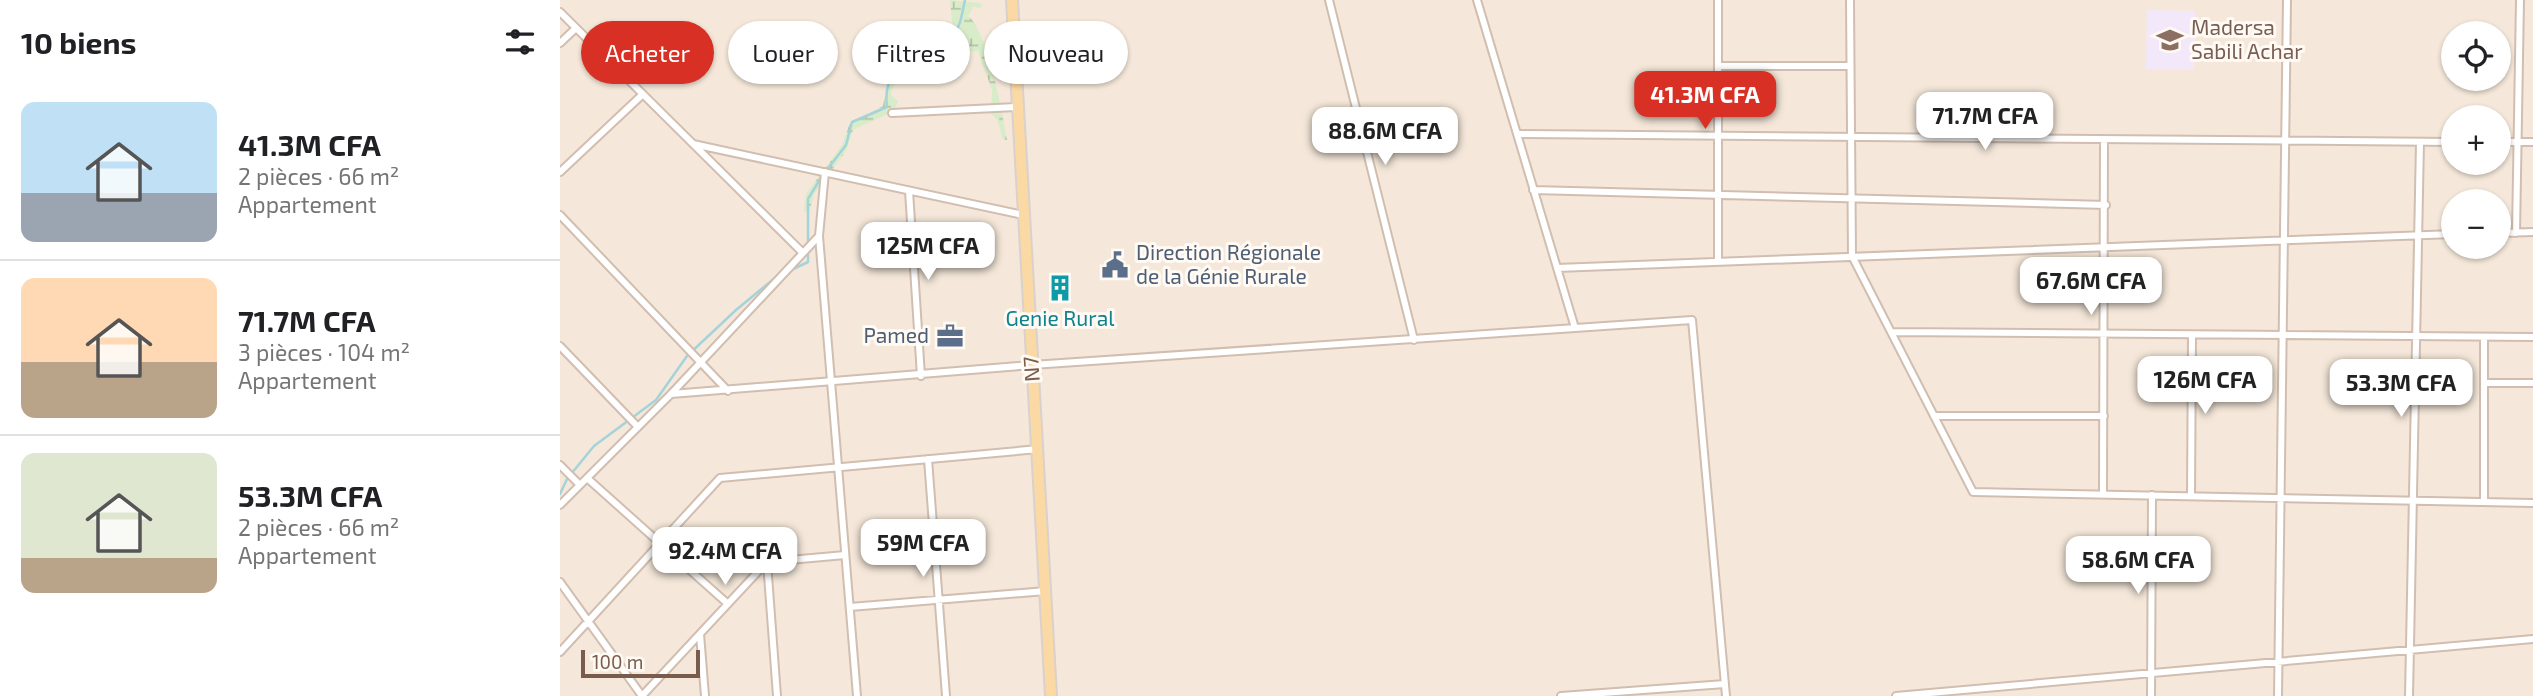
<!DOCTYPE html>
<html lang="fr">
<head>
<meta charset="utf-8">
<style>
	:root { --surface:#fff; --page:#f6f6f6; --text:#202124; --muted:#757577; --line:#e0e0e0; --accent:#d93025 }
	body { margin:0; font-family:"Exo 2",sans-serif; background:var(--page); color:var(--text); height:100vh; display:flex; flex-direction:column; font-size:26px; white-space:nowrap }
	* { box-sizing:border-box; margin:0 }
	p { font-size:23px; color:var(--muted) }
	.icon { flex:none; width:38px; height:38px; fill:none; stroke:currentColor; stroke-width:2; stroke-linecap:round; stroke-linejoin:round }
	.map { position:relative; flex:1; overflow:hidden }
	.drawer { display:flex; flex-direction:column; background:var(--surface); width:560px }
	.drawer>* { flex:none }
	.top-card { position:absolute; left:21px; top:21px; width:665px; height:63px; display:flex; gap:14px }
	.controls { position:absolute; left:1881px; top:21px; display:grid; gap:14px }
	.controls a { display:grid; place-items:center; width:70px; height:70px; border-radius:50%; background:var(--surface); box-shadow:0 2px 5px #0004; font-size:35px }
	.scale { position:absolute; left:21px; bottom:18px; width:119px; box-sizing:border-box; padding-left:7px; border:4px solid #7a5c4d; border-top:0; font-size:19px; line-height:24px; white-space:nowrap; color:#7a5c4d; -webkit-text-stroke:5px #fffaf3; paint-order:stroke }
	.price { position:absolute; translate:-50% -60px; padding:0 16px; border-radius:14px; background:#fff; color:#222; font-size:23px; line-height:46px; filter:drop-shadow(0 2px 4px #0008) }
	.price::after { content:''; position:absolute; left:50%; top:42px; width:21px; height:16px; margin-left:-10px; background:inherit; clip-path:polygon(0 0,100% 0,50% 100%) }
	.price.selected { background:var(--accent); color:#fff }
	ul { padding:0; list-style:none }
	li { display:flex; align-items:center; gap:21px; height:175px; padding:0 21px }
	li+li { border-top:2px solid var(--line) }
	li span { display:grid; place-items:center; flex:none; width:196px; height:140px; border-radius:14px; color:#555 }
	li>.icon { margin-inline-start:auto }
	span .icon { width:84px; height:84px; fill:#fffc; stroke-width:1 }
	li b { font-size:30px }
	h2 { display:flex; justify-content:space-between; align-items:center; height:84px; padding:0 21px; font-size:30px }
	.chip { padding:0 24px; border-radius:32px; background:var(--surface); box-shadow:0 2px 5px #0004; font-size:24px; line-height:63px }
	.chip.selected { background:var(--accent); color:#fff }
	main { display:flex; flex:1; min-height:0 }
	.map>svg:first-child { display:block }
</style>
</head>
<body>
<main>
<section class="drawer">
<h2>10 biens<svg class="icon" aria-label="filters" viewBox="0 0 24 24"><path d="M4 7h16M4 17h16"/><circle cx="9" cy="7" r="2"/><circle cx="15" cy="17" r="2"/></svg></h2>
<ul>
<li><span style="background:linear-gradient(#bfe0f5 65%,#9aa5b1 0)"><svg class="icon" aria-label="home" viewBox="0 0 24 24"><path d="M3 11l9-7 9 7M6 9v11h12V9"/></svg></span><div><b>41.3M CFA</b><p>2 pièces · 66 m²</p><p>Appartement</p></div></li>
<li><span style="background:linear-gradient(#ffd9b3 60%,#b9a48a 0)"><svg class="icon" aria-label="home" viewBox="0 0 24 24"><path d="M3 11l9-7 9 7M6 9v11h12V9"/></svg></span><div><b>71.7M CFA</b><p>3 pièces · 104 m²</p><p>Appartement</p></div></li>
<li><span style="background:linear-gradient(#dfe7d0 75%,#b9a48a 0)"><svg class="icon" aria-label="home" viewBox="0 0 24 24"><path d="M3 11l9-7 9 7M6 9v11h12V9"/></svg></span><div><b>53.3M CFA</b><p>2 pièces · 66 m²</p><p>Appartement</p></div></li>
</ul>
</section>
<div class="map">
<svg width="1973" height="696" viewBox="0 0 1973 696">
	<defs>
		<pattern id="wetland-marsh" width="20" height="14" patternUnits="userSpaceOnUse" patternTransform="scale(1.75)"><rect width="20" height="14" fill="#d8ecc9"/><path d="M1 5h8M5 5V1M11 12h8M15 12V8" fill="none" stroke="#b4c2a5"/></pattern>
	</defs>
	<rect width="100%" height="100%" fill="#fdf6ec"/>
	<!-- residential -->
	<path fill="#f5e8da" fill-rule="evenodd" d="M0,0h1973v696h-1973zM1894,33h45v46h-45zM1894,117h45v46h-45zM1894,201h45v46h-45z"/>
	<!-- education -->
	<path fill="#f3e8fa" d="M1587,10l48,1 -1,59 -48,-1z"/>
	<!-- wetland -->
	<path fill="url(#wetland-marsh)" d="M390,0l30,3 2,3 -4,3 -4,-3 -6,10c19,13 35,98 39,124h-4l-6,-21 -6,-5 1,-24 -14,-39c-15,1 -31,1 -45,4 -15,3 -41,25 -42,40l7,6 -4,10 -41,19 -7,21 -32,43 -5,19 -5,-2 2,-17 36,-49 8,-22 33,-17 5,-27 15,-18 50,-31z"/>
	<g fill="none" stroke-linecap="round" stroke-linejoin="round">
		<!-- stream -->
		<path stroke="#a5d3da" stroke-width="2.5" d="M266,171l20,-26 6,-23 35,-15c-7,-52 46,-47 66,-71 8,-10 9,-23 12,-36
			M229,271l19,-9v-63l14,-23
			M0,494l7,-15 27,-33 62,-46 31,-44 49,-46 46,-38"/>
		<!-- street casing -->
		<g stroke="#d1beb0" stroke-width="10">
			<path id="street" d="M769,0l85,340
				M917,0l98,328
				M1158,0v262
				M1290,0l2,256 121,236 560,11
				M0,12l243,241
				M0,43l16,-15
				M1158,66h131
				M332,113l124,-6
				M957,134l937,8
				M1939,142h34
				M133,144l330,71
				M0,172l83,-78
				M265,172l-6,64 38,460
				M973,190l573,15
				M349,191l12,185
				M0,215l168,176
				M1939,233l34,-1
				M1956,233l4,-233
				M997,268l897,-34
				M1331,332l642,5
				M0,346l78,81
				M1924,383h49
				M111,394l361,-29 660,-45 34,376
				M1374,416h170
				M368,459l18,237
				M0,465l20,20
				M27,478l141,126
				M1543,494l1,-355
				M1631,496l1,-161
				M1924,502v-165
				M0,505l111,-111 147,-157
				M207,562l10,134
				M0,582l82,114
				M290,607l196,-16
				M140,634l5,62
				M0,652l160,-174 319,-29
				M82,696l125,-134 78,-7
				M1001,696l164,-12
				M1336,696l637,-57
				M1591,696l1,-201
				M1718,696l9,-696
				M1849,696l11,-554"/>
		</g>
		<!-- primary casing -->
		<g stroke="#dad1cd" stroke-width="14">
			<path id="primary" d="M452,0l39,696"/>
		</g>
		<!-- street -->
		<use href="#street" stroke="#fff" stroke-width="6"/>
		<!-- primary -->
		<use href="#primary" stroke="#fbd9a5" stroke-width="10"/>
	</g>
	<!-- icons -->
	<defs>
		<g id="school-bare" transform="scale(2.1)"><path d="M0-5L7-2L0 1L-7-2ZM-4 1L0 2.5L4 1V4Q0 6-4 4Z" fill="#8d6e63" stroke="#fffaf3" stroke-width="2.5" paint-order="stroke"/></g>
		<g id="civic-bare" transform="scale(2.1)"><path d="M-.6-6.5H3V-4.5H.6V-3L4-1V1h2V6H-6V1h2V-1L-.6-3ZM-1.2 2.5V6h2.4V2.5Z" fill="#5c6f8a" stroke="#fffaf3" stroke-width="2.5" paint-order="stroke"/></g>
		<g id="building-bare" transform="scale(2.1)"><path d="M-4-6H4V6H1V3H-1V6H-4ZM-2.5-4.3h1.7v1.8h-1.7ZM.8-4.3h1.7v1.8H.8ZM-2.5-1h1.7V.8h-1.7ZM.8-1h1.7V.8H.8Z" fill="#0f9aa8" stroke="#fffaf3" stroke-width="2.5" paint-order="stroke"/></g>
		<g id="office-bare" transform="scale(2.1)"><path d="M-6-3h4V-5.5h4V-3h4V5H-6ZM-1-4.5V-3h2v-1.5ZM-6 0V1H6V0Z" fill="#5c6f8a" stroke="#fffaf3" stroke-width="2.5" paint-order="stroke"/></g>
	</defs>
	<g fill-rule="evenodd">
		<use href="#school-bare" x="1610" y="40"/>
		<use href="#civic-bare" x="555" y="265"/>
		<use href="#building-bare" x="500" y="288"/>
		<use href="#office-bare" x="390" y="336"/>
	</g>
	<g text-anchor="middle" stroke-width="6" stroke-linejoin="round" paint-order="stroke">
		<!-- education labels -->
		<g font-size="21" fill="#785e54" stroke="#fffaf3" text-anchor="start">
			<text x="1631" y="35">Madersa<tspan x="1631" dy="24">Sabili Achar</tspan></text>
		</g>
		<!-- service labels -->
		<g font-size="21" fill="#4e5e75" stroke="#fffaf3" text-anchor="start">
			<text x="576" y="260">Direction Régionale<tspan x="576" dy="24">de la Génie Rurale</tspan></text>
			<text x="369" y="343" text-anchor="end">Pamed</text>
		</g>
		<!-- culture labels -->
		<g font-size="21" fill="#0d838f" stroke="#fffaf3">
			<text x="500" y="326">Genie Rural</text>
		</g>
		<!-- street labels -->
		<g font-size="21" fill="#7a5c4d" stroke="#fffaf3">
			<text transform="translate(472 369) rotate(-94)" y="7">N7</text>
		</g>
	</g>
</svg>
<div class="controls">
<a><svg class="icon" aria-label="locate" viewBox="0 0 24 24"><circle cx="12" cy="12" r="6"/><path d="M12 2v4M12 18v4M2 12h4M18 12h4"/></svg></a>
<a>+</a>
<a>−</a>
</div>
<div class="scale">100 m</div>
<b class="price selected" style="left:1145px;top:131px">41.3M CFA</b>
<b class="price" style="left:1425px;top:152px">71.7M CFA</b>
<b class="price" style="left:825px;top:167px">88.6M CFA</b>
<b class="price" style="left:368px;top:282px">125M CFA</b>
<b class="price" style="left:1531px;top:317px">67.6M CFA</b>
<b class="price" style="left:1645px;top:416px">126M CFA</b>
<b class="price" style="left:1841px;top:419px">53.3M CFA</b>
<b class="price" style="left:363px;top:579px">59M CFA</b>
<b class="price" style="left:165px;top:587px">92.4M CFA</b>
<b class="price" style="left:1578px;top:596px">58.6M CFA</b>
<div class="top-card">
<a class="chip selected">Acheter</a>
<a class="chip">Louer</a>
<a class="chip">Filtres</a>
<a class="chip">Nouveau</a>
</div>
</div>
</main>
</body>
</html>
